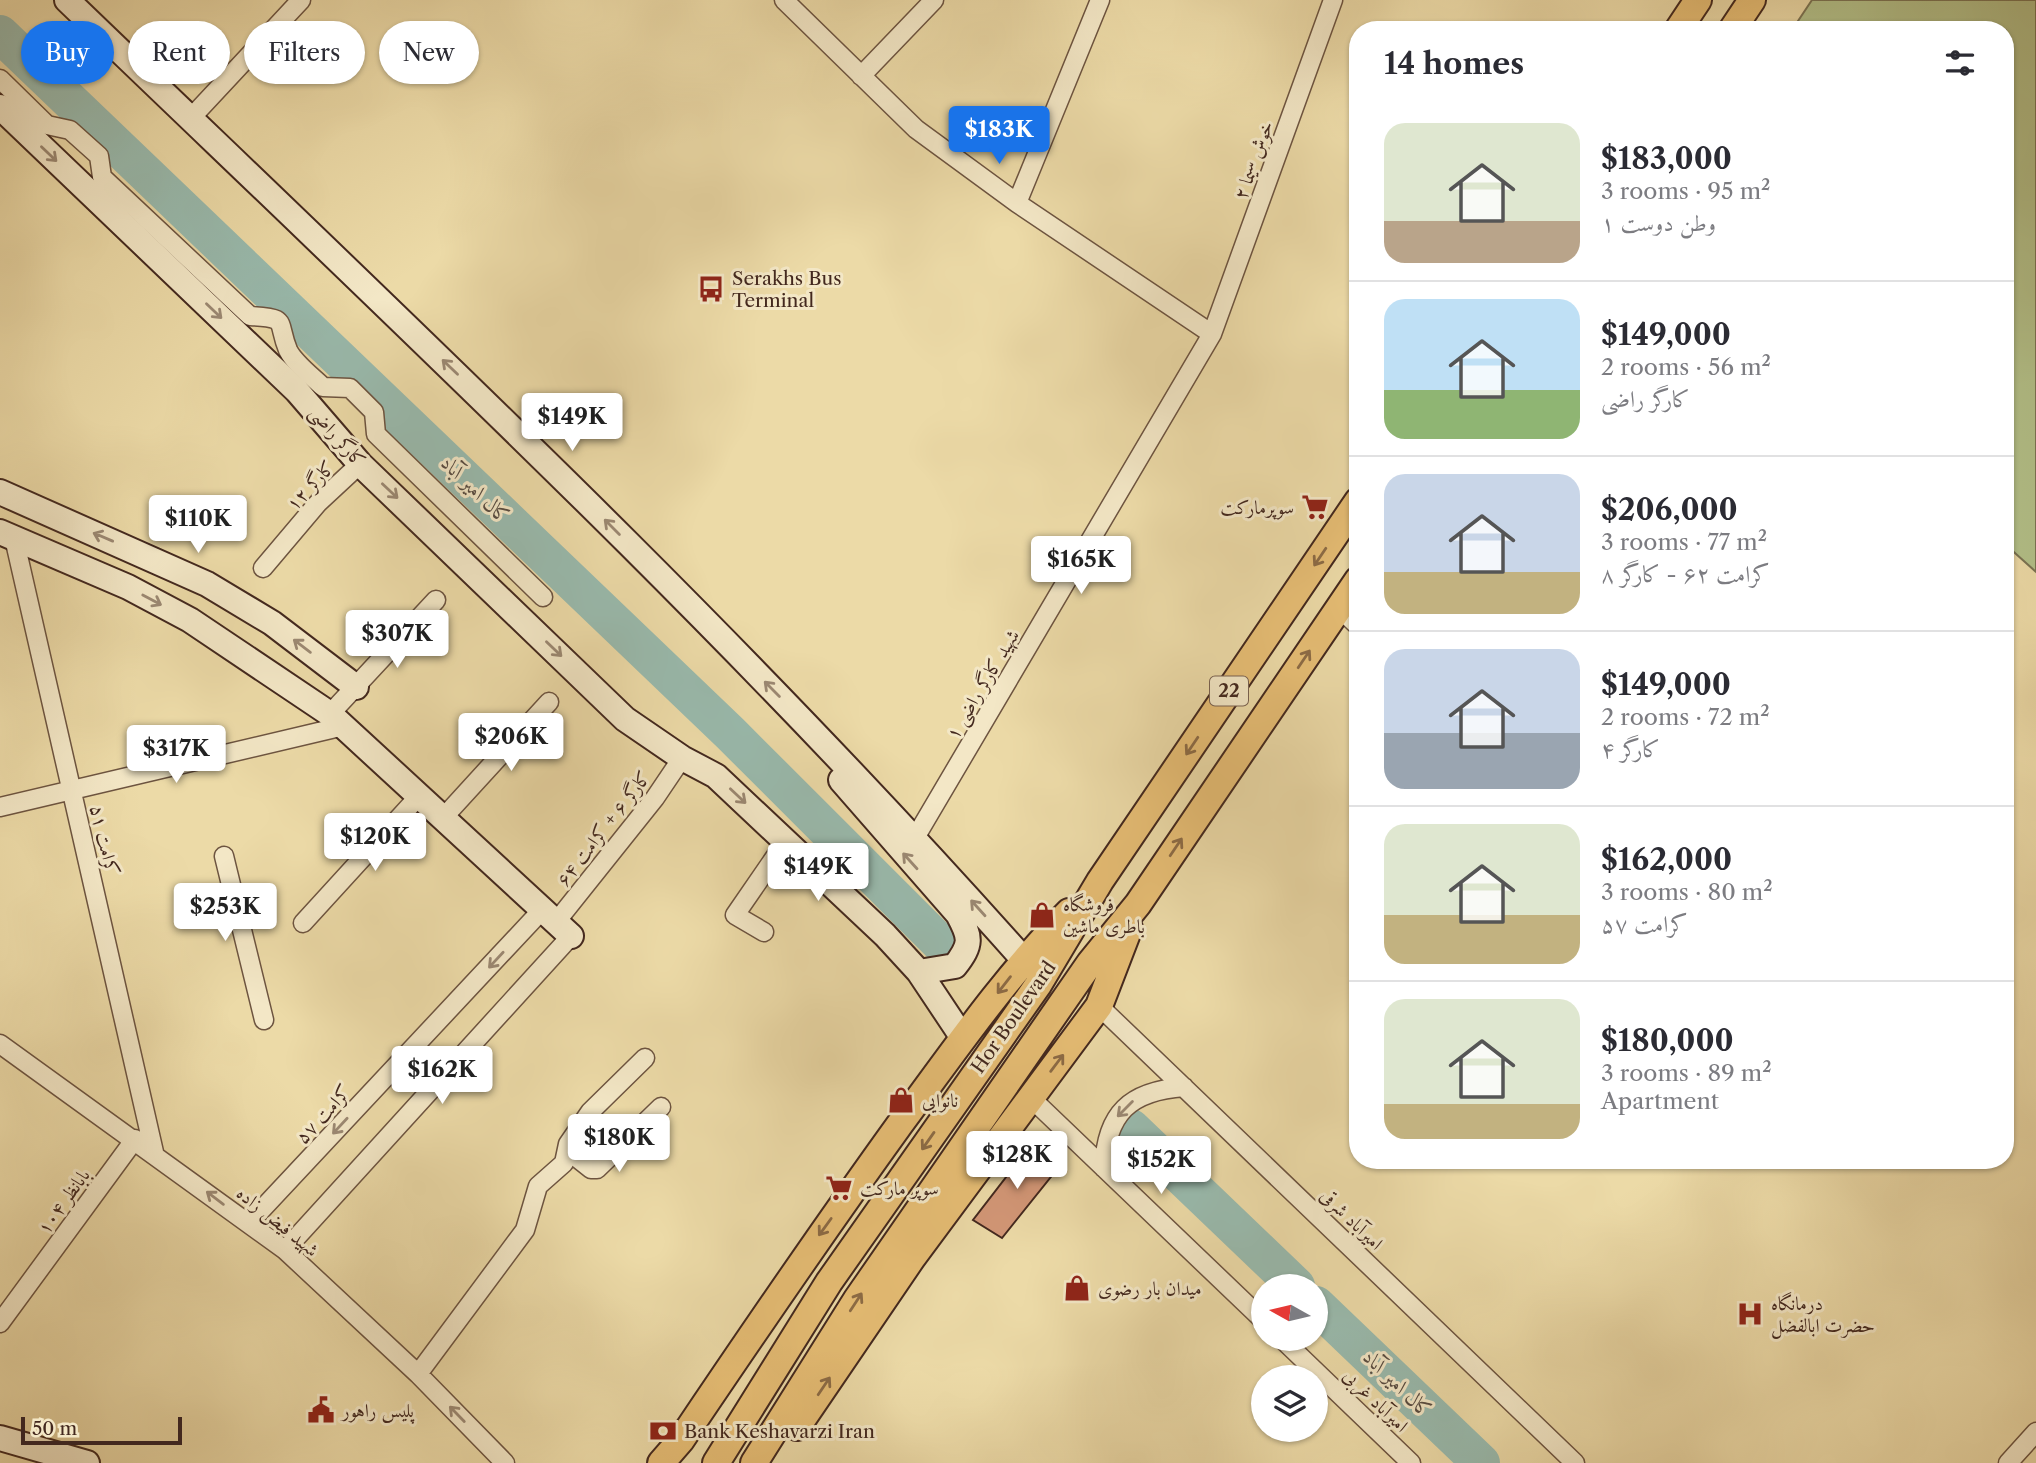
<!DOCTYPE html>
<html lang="en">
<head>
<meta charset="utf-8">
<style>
	:root { --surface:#fff; --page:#f7f7f7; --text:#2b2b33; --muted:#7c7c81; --line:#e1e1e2; --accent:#1a73e8 }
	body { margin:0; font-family:"Libre Caslon Text",Amiri,serif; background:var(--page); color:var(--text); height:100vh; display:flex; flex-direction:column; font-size:26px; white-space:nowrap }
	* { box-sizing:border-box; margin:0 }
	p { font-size:23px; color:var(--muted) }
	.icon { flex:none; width:38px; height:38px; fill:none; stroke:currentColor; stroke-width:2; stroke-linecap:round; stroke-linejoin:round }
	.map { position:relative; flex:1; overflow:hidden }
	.side { position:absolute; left:1349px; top:21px; width:665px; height:1148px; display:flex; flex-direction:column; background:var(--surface); border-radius:28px; box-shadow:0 2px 5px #0004 }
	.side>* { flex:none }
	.top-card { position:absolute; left:21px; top:21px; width:665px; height:63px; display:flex; gap:14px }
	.needle { width:46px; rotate:278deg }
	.tools { position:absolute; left:1251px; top:1274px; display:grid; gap:14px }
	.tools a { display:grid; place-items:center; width:77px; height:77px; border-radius:50%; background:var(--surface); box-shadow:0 2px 5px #0004; font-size:35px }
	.scale { position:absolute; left:21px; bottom:18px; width:161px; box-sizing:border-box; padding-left:7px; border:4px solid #43281e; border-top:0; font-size:19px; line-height:24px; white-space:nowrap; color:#43281e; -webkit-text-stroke:5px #f3e7c6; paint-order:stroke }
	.price { position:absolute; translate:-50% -60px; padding:0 16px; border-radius:7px; background:#fff; color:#222; font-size:23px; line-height:46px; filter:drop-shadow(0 2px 4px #0008) }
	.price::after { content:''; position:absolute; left:50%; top:42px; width:21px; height:16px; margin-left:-10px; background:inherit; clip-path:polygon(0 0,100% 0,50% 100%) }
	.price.on { background:var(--accent); color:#fff }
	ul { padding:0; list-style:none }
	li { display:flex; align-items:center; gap:21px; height:175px; padding:0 35px }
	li+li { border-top:2px solid var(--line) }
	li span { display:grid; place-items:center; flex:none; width:196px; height:140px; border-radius:21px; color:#555 }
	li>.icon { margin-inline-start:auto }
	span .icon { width:84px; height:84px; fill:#fffc; stroke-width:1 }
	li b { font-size:30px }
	h2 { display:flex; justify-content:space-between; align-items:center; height:84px; padding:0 35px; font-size:30px }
	.tag { padding:0 24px; border-radius:32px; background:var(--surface); box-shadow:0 2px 5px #0004; font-size:24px; line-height:63px }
	.tag.on { background:var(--accent); color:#fff }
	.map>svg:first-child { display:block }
</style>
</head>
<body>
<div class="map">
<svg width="2036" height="1463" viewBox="0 0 2036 1463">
	<rect width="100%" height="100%" fill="#ecdaa7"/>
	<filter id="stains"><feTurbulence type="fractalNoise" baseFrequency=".00286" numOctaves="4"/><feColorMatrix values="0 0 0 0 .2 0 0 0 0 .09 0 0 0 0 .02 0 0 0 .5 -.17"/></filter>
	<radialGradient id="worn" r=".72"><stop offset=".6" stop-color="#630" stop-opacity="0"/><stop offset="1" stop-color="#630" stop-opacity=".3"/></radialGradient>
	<!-- green -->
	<path fill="#b3c18a" stroke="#7b7454" stroke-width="2" d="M1812,0h224v572l-30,-27v-515h-214z"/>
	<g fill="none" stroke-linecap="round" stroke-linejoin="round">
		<!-- river -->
		<path stroke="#99baad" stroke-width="38" d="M0,34l730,699 217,217
			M1131,1128l165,158
			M1316,1305l165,158"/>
	</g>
	<!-- building -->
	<path fill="#d29676" stroke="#43281e" stroke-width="2" d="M1034,1141l24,27 -56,70 -29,-18z"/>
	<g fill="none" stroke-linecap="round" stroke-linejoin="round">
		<!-- street casing -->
		<g stroke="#6d5440" stroke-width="21">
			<path id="street" d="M784,0l132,129 101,74 195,131
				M861,76l73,-76
				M0,79l47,46 23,5 29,26 3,21 148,139c40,2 26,5 38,34 6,13 25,27 35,37l27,1 24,24 2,22 167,163
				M190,119l111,-119
				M1017,203l83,-203
				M14,538l140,614
				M263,568l55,-65 42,-39
				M1339,608l19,18
				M330,714l106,-114
				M0,807l344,-81
				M443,818l106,-116
				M915,838l297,-504 121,-334
				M224,856l40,164
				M556,922l99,-124 27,-40
				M303,923l116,-127
				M764,932l-29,-17 51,-74
				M1099,1006l476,457
				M0,1044l285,206 133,124 87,89
				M1031,1098l233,223
				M567,1150l24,19h6l64,-62
				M1104,1168c2,-55 26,-77 80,-81
				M249,1223l293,-313
				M285,1250l286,-314
				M0,1323l135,-184
				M1282,1339l129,124
				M418,1374l107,-144 13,-44 26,-23 4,-19 22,-32 55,-54
				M2008,1463l28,-31"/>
		</g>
		<!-- secondary casing -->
		<g stroke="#43281e" stroke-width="28">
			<path id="secondary" d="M67,0c325,313 656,621 956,959
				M0,107l297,284 63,73 265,255 57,39 34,18 169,159 34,37 44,66
				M0,492l207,92 65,39 84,64
				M0,532l128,55 62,33 140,94 241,222
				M841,780l117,134c13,24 14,30 -3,52l-36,6
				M0,1438l87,25"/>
		</g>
		<!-- primary casing -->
		<g stroke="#43281e" stroke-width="30">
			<path id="primary" d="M1678,30l20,-30
				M1732,30l20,-30
				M797,1427l115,-169 187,-252 30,-78
				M661,1463l20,-23c72,-107 144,-212 219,-316 54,-73 105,-147 169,-212
				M716,1463l113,-181 209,-297 62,-104 258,-380
				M754,1463l103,-164 233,-336 48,-59 220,-324"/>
		</g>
		<!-- street -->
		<use href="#street" stroke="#f3e7c6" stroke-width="18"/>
		<!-- secondary -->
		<use href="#secondary" stroke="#f3e7c6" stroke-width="24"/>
		<!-- primary -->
		<use href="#primary" stroke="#e6bd74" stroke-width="26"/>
	</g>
	<!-- one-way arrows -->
	<defs><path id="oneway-shaft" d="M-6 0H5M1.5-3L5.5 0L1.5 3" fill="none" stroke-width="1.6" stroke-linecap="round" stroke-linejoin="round" transform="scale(1.75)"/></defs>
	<g stroke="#9b8872">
		<use href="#oneway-shaft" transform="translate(49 154) rotate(44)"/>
		<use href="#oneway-shaft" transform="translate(214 311) rotate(44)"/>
		<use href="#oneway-shaft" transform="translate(450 367) rotate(-136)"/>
		<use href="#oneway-shaft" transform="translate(390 491) rotate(43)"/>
		<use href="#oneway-shaft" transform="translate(612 527) rotate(-135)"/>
		<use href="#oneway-shaft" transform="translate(103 537) rotate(-157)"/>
		<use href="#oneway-shaft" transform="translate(152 600) rotate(28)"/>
		<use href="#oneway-shaft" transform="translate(302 646) rotate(-143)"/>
		<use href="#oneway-shaft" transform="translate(554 649) rotate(44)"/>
		<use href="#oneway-shaft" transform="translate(772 689) rotate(-135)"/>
		<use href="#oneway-shaft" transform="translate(738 796) rotate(43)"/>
		<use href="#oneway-shaft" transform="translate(910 861) rotate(-132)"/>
		<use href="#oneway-shaft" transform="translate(978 908) rotate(-132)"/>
		<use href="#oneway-shaft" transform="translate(496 960) rotate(133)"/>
		<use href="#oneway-shaft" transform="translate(1125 1109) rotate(135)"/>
		<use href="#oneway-shaft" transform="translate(340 1126) rotate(133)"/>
		<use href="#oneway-shaft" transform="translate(215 1198) rotate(-143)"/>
		<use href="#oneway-shaft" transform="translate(457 1414) rotate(-134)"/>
	</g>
	<g stroke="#8c6b45">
		<use href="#oneway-shaft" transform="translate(1320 557) rotate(124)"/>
		<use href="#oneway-shaft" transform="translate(1304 659) rotate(-56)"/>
		<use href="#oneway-shaft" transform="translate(1192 746) rotate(124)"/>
		<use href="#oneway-shaft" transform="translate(1176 847) rotate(-56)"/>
		<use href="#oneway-shaft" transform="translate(1004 985) rotate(128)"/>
		<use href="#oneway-shaft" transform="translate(1057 1063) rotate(-53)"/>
		<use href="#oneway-shaft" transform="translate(928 1141) rotate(125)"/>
		<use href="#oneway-shaft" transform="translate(825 1227) rotate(126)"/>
		<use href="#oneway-shaft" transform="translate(856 1302) rotate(-57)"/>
		<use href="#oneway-shaft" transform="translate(824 1386) rotate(-56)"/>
	</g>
	<!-- icons -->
	<defs>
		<g id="bus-bare" transform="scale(2.1)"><path d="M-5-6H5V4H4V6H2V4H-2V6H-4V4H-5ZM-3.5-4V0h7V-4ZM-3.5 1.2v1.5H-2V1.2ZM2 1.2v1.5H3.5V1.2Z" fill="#8f2418" stroke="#f3e7c6" stroke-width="2.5" paint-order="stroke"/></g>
		<g id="supermarket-bare" transform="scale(2.1)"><path d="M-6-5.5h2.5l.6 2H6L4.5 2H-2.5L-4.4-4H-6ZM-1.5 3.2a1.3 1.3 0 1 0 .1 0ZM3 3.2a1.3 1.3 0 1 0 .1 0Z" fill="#8f2418" stroke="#f3e7c6" stroke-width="2.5" paint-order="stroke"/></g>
		<g id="shop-bare" transform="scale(2.1)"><path d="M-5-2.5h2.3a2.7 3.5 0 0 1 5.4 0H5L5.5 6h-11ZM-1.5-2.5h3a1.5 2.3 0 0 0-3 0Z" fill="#8f2418" stroke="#f3e7c6" stroke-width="2.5" paint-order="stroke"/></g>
		<g id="hospital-bare" transform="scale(2.1)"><path d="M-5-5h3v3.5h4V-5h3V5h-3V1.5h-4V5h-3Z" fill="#8f2418" stroke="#f3e7c6" stroke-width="2.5" paint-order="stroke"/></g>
		<g id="civic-bare" transform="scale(2.1)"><path d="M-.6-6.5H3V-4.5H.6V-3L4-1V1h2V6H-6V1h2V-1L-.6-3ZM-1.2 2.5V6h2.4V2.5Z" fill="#8f2418" stroke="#f3e7c6" stroke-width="2.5" paint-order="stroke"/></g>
		<g id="bank-bare" transform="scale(2.1)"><path d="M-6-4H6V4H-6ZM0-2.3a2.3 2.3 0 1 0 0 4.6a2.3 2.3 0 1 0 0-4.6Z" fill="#8f2418" stroke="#f3e7c6" stroke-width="2.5" paint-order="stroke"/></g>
	</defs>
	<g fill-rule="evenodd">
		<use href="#bus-bare" x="711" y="289"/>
		<use href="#supermarket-bare" x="1315" y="507"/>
		<use href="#shop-bare" x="1042" y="915"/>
		<use href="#shop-bare" x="901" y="1100"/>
		<use href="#supermarket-bare" x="839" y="1188"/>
		<use href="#shop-bare" x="1077" y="1288"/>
		<use href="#hospital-bare" x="1750" y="1314"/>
		<use href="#civic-bare" x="321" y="1410"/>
		<use href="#bank-bare" x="663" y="1431"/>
	</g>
	<g text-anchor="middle" stroke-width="6" stroke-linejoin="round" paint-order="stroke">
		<!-- shield labels -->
		<rect fill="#f3e7c6" stroke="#786150" stroke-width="2" x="1210" y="676.5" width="38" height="29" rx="5"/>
		<g font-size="18" font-weight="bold" fill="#43281e">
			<text x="1229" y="697">22</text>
		</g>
		<!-- street labels -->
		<g font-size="19" fill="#43281e" stroke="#f3e7c6">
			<text transform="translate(1253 160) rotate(-70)" y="7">خوش سیما ۲</text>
			<text transform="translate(338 436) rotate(49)" y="7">کارگر راضی</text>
			<text transform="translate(310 485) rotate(-46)" y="7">کارگر ۱۲</text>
			<text transform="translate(982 684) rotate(-59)" y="7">شهید کارگر راضی ۱</text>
			<text transform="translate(603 828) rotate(-52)" y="7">کارگر ۶ + کرامت ۶۴</text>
			<text transform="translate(105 840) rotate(77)" y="7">کرامت ۵۱</text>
			<text transform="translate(1013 1017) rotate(-55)" y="7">Hor Boulevard</text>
			<text transform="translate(323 1114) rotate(-47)" y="7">کرامت ۵۷</text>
			<text transform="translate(63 1201) rotate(-54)" y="7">بابانظر ۱۰۴</text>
			<text transform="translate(1352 1219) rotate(44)" y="7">امیرآباد شرقی</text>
			<text transform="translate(278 1221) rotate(39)" y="7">شهید فیض زاده</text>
			<text transform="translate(1376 1400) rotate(44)" y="7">امیرآباد غربی</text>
		</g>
		<!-- poi labels -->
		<g font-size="19" fill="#43281e" stroke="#f3e7c6" text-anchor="start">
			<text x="732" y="285">Serakhs Bus<tspan x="732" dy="22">Terminal</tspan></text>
			<text x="1294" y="514" text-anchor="end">سوپرمارکت</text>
			<text x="1063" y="911">فروشگاه<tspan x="1063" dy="22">باطری ماشین</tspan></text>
			<text x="922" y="1107">نانوایی</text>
			<text x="860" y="1195">سوپر مارکت</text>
			<text x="1098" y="1295">میدان بار رضوی</text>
			<text x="1771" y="1310">درمانگاه<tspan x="1771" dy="22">حضرت ابالفضل</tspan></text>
			<text x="342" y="1417">پلیس راهور</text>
			<text x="684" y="1438">Bank Keshavarzi Iran</text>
		</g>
		<!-- water labels -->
		<g font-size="21" font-style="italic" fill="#584c42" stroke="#f3e7c6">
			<text transform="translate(476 490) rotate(44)" y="7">کال امیر آباد</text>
			<text transform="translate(1398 1384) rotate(44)" y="7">کال امیر آباد</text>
		</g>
	</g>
	<rect width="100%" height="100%" filter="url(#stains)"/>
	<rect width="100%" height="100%" fill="url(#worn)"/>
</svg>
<div class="tools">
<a><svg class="needle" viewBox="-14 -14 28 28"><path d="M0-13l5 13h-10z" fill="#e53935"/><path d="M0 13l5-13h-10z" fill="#7c7c81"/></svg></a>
<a><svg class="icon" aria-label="layers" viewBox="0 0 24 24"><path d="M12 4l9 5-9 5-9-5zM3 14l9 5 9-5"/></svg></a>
</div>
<div class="scale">50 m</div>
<b class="price on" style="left:999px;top:166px">$183K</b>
<b class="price" style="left:572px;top:453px">$149K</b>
<b class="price" style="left:198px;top:555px">$110K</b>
<b class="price" style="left:1081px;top:596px">$165K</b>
<b class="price" style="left:397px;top:670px">$307K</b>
<b class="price" style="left:511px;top:773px">$206K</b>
<b class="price" style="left:176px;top:785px">$317K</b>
<b class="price" style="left:375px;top:873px">$120K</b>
<b class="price" style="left:818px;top:903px">$149K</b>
<b class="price" style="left:225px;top:943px">$253K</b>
<b class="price" style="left:442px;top:1106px">$162K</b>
<b class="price" style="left:619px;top:1174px">$180K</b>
<b class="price" style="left:1017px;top:1191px">$128K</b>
<b class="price" style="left:1161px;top:1196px">$152K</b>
<div class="top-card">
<a class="tag on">Buy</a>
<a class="tag">Rent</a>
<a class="tag">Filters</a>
<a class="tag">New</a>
</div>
<section class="side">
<h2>14 homes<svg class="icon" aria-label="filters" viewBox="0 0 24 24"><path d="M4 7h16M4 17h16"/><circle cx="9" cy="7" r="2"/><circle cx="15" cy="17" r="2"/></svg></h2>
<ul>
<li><span style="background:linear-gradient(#dfe7d0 70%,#b9a48a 0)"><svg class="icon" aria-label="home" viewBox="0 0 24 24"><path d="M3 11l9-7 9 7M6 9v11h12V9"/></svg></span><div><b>$183,000</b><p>3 rooms · 95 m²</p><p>وطن دوست ۱</p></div></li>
<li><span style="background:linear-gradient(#bfe0f5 65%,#8fb573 0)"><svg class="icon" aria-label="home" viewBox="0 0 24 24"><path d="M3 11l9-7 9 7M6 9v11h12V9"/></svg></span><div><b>$149,000</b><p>2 rooms · 56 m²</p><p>کارگر راضی</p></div></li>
<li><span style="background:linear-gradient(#c9d6e8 70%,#c2b280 0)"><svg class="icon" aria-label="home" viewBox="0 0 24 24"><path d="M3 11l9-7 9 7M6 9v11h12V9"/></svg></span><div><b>$206,000</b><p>3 rooms · 77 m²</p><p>کرامت ۶۲ - کارگر ۸</p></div></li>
<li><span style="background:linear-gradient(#c9d6e8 60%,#9aa5b1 0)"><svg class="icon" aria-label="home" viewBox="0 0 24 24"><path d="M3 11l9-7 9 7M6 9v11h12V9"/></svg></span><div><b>$149,000</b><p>2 rooms · 72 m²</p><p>کارگر ۴</p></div></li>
<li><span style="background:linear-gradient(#dfe7d0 65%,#c2b280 0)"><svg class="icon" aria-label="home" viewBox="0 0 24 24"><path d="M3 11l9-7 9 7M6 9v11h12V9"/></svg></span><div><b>$162,000</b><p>3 rooms · 80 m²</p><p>کرامت ۵۷</p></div></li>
<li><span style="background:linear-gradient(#dfe7d0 75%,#c2b280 0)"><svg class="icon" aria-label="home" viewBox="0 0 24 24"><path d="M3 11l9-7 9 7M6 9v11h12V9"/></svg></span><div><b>$180,000</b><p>3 rooms · 89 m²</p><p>Apartment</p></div></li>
</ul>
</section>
</div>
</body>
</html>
